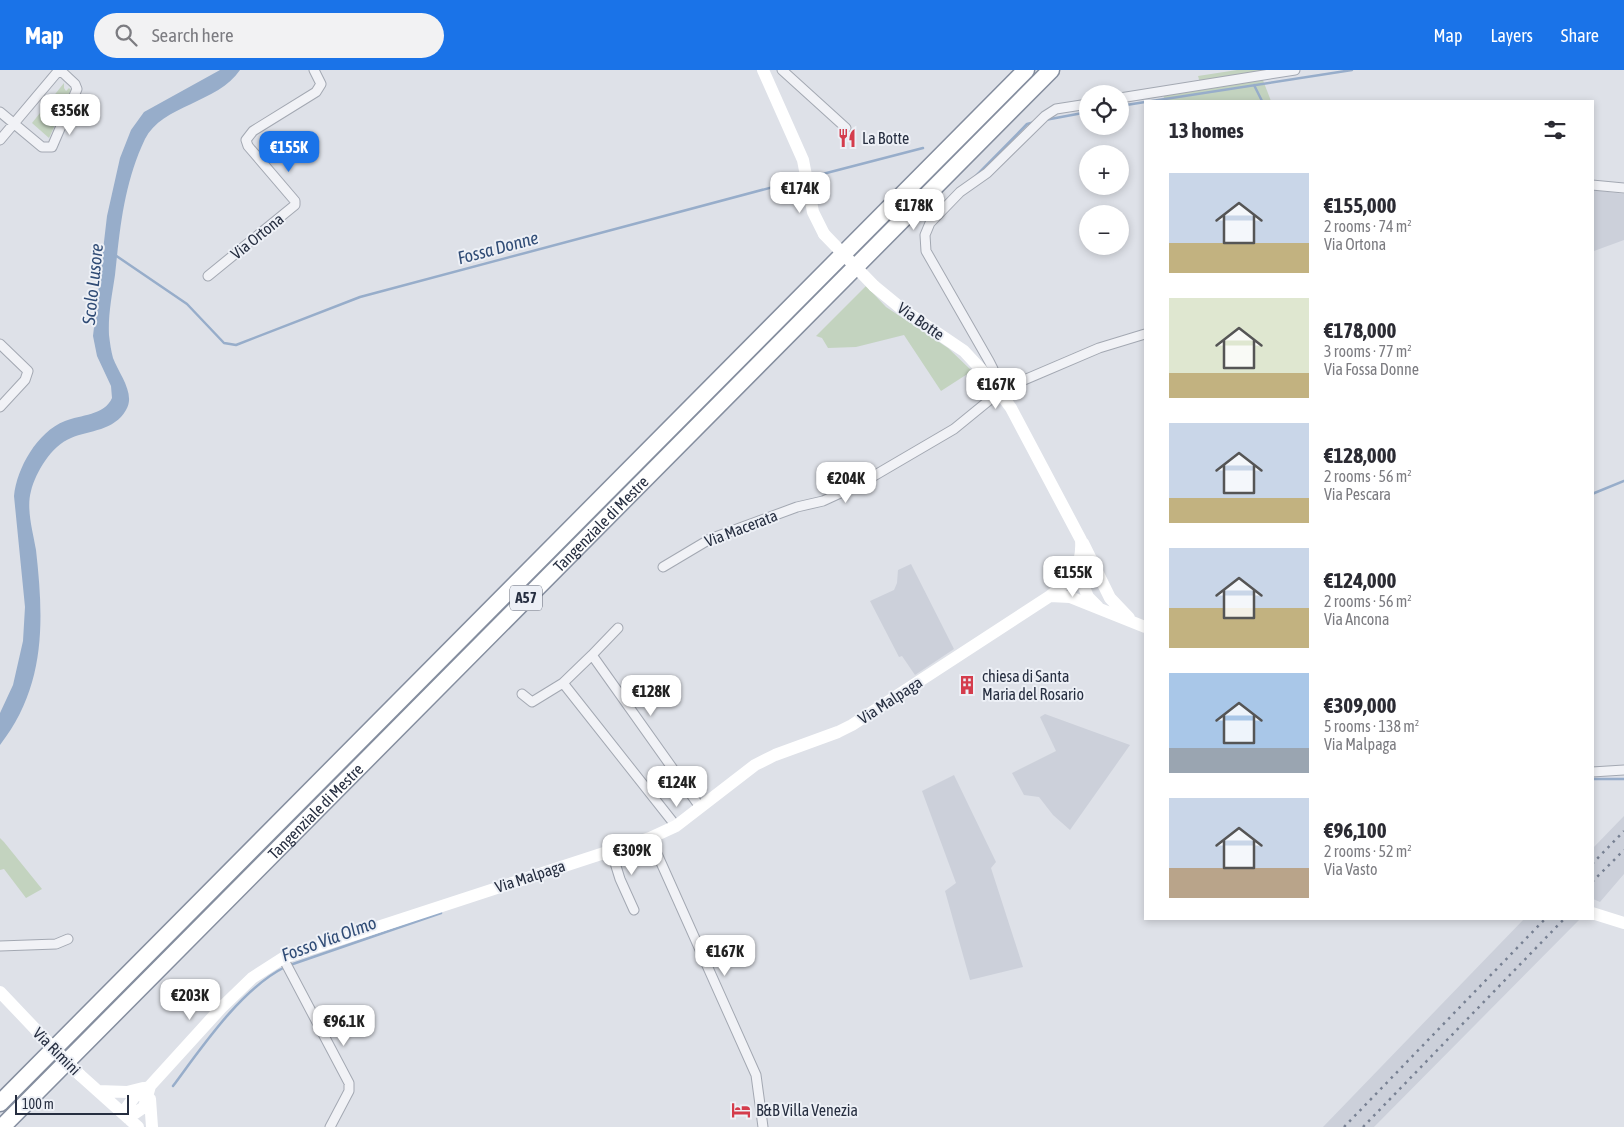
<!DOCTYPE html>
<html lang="en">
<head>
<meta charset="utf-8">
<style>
	:root { --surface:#fff; --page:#f2f2f3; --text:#2b2b33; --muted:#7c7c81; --accent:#1a73e8 }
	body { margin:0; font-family:"Asap Condensed",sans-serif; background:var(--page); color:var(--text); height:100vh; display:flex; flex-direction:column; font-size:19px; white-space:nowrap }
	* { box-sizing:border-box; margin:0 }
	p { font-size:16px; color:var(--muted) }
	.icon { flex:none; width:28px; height:28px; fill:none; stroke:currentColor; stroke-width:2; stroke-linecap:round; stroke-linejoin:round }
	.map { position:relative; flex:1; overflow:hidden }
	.details { position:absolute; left:1144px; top:30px; width:450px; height:820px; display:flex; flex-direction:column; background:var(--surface); border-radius:0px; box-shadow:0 2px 8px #0003 }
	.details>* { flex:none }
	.controls { position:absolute; left:1079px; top:15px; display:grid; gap:10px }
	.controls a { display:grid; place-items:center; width:50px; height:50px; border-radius:50%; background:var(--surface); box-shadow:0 2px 8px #0003; font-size:25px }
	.scale { position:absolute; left:15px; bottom:12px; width:114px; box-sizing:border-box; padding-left:5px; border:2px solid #262e40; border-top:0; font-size:14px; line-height:18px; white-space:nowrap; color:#262e40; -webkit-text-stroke:4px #edf0f6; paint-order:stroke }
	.price { position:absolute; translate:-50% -42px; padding:0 11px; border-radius:10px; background:#fff; color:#222; font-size:16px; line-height:32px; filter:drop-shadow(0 1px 2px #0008) }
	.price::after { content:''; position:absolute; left:50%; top:30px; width:15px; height:11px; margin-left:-8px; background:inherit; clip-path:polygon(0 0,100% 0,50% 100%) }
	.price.current { background:var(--accent); color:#fff }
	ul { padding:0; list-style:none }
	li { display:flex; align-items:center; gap:15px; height:125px; padding:0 25px }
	li span { display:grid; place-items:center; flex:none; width:140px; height:100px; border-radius:0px; color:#555 }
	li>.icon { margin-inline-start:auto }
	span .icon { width:60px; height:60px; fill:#fffc; stroke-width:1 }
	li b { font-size:21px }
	h2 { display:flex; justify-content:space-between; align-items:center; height:60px; padding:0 25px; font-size:21px }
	header { display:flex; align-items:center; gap:30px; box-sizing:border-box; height:70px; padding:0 25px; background:var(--accent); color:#fff }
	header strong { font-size:24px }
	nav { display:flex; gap:28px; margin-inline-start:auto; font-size:18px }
	.search { width:350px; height:45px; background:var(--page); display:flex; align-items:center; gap:12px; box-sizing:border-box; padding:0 18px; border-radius:28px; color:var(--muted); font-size:19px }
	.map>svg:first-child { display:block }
</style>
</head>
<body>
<header>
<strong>Map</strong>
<div class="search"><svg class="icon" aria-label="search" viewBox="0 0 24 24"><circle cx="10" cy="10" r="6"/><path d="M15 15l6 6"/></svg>Search here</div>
<nav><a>Map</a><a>Layers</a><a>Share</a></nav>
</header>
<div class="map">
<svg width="1624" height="1057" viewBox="0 0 1624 1057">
	<rect width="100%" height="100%" fill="#dee1e8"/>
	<!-- built -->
	<path fill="#ccd0da" d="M1593,120l31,4v46l-30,11z
		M911,494l43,85 -39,26 -13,-19 -3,1 -29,-56 24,-11 3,-7 1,-13z
		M1045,644l85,31 -60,85 -17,-15 -14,-18 -15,-2 -12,-22 44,-22 -16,-34z
		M954,705l42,87 -5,6 32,99 -53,13 -25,-89 11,-8 -34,-92z
		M1624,746v58l-24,28 -7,-3v-51z
		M1524,849h56l-206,208h-51z"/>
	<!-- green -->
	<path fill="#c3d3bf" d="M1237,0h22l12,31h-106l-2,-6 38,-9 -3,-10z
		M64,13v5l2,3 3,-3 2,2 -22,48 -17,-15z
		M866,216l20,21 62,41 24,23 -31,20 -37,-56 -48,12 -28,1 -6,-10 -6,-2z
		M0,768l4,4 38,47 -16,9 -22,-29 -4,1z"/>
	<!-- water -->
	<path fill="#97adca" d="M220,0h20c-22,33 -78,35 -95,69 -21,44 -25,89 -30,136 -3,20 -7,40 -6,60 1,8 2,16 4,23 6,16 23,36 13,52 -12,21 -36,20 -55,28 -20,8 -35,34 -40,53 -5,18 2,41 5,59 8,71 10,136 -36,195v-32l13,-28 10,-44 2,-34 -11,-111c3,-28 23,-64 51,-75 15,-6 40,-6 47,-23l-1,-12 -14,-30 -4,-20 14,-120 13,-58 11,-28 13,-18z"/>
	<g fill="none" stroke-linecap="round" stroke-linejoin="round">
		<!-- stream -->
		<path stroke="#97adca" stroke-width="2.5" d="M1254,15l8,16
			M1152,31l200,-31
			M1120,36l25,-4
			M1045,50l43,-8
			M811,107l112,-29
			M975,107l52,-53 8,-2
			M115,185l72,49 37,39 12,2 124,-48 443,-118
			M1592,424l32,-13
			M1592,709h32
			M290,895l151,-52
			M173,1016c29,-39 68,-97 112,-119"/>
		<!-- street casing -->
		<g stroke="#a3a8b2" stroke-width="11">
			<path id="street" d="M782,0l64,58
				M1120,28l175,-28
				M0,42l42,35h10l25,-58 -2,-5 -15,-14
				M0,70l59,-70
				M1592,115l32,3
				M208,206l87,-71v-4l-47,-55 -2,-6 7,-9 63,-39 5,-8 -7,-14
				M0,274l28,27 -3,9 -25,27
				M989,308l4,-9 -4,-8 -63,-110 -1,-16 5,-12 30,-31 27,-19 58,-57 11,-7 32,-5
				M663,497l47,-28 87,-32 26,-6 37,-17 94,-55 49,-40 96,-41 46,-14
				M618,558l-26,27 108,152
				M563,613l29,-28
				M522,624l10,8 31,-19 113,143
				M1592,702l32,-2
				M650,768l106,237 7,52
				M611,780l9,29 14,31
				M0,876l56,-2 12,-5
				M283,888l66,125v8l-19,36"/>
		</g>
		<!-- highway casing -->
		<g stroke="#858e9f" stroke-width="19">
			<g id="highway">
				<path d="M0,1033l1026,-1033"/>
				<path id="s1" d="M2,1057l1049,-1057"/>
			</g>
		</g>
		<!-- street -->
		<use href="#street" stroke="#f1f2f6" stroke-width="9"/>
		<!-- secondary -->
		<path stroke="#fff" stroke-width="12" d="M763,0l40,90 10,52 11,22
			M1083,473l27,55 19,20
			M1077,500l11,27 10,10
			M1050,526l20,1 75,30
			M1592,843l32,10
			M0,922l40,42
			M80,1005l58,52
			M98,1021l29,1 16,-4
			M150,1029l2,28
			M126,1046l1,-9 8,-11 15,-10 71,-78 31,-30 31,-20 367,-120 26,-12 79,-61 20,-10 63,-23 14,-7 198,-129c21,-15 33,-29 31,-56l-70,-132 -22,-30 -25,-27 -62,-42 -28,-23
			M128,1048l16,-11 6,-21"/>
		<!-- highway -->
		<use href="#highway" stroke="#fff" stroke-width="16"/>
		<!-- rail -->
		<path stroke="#778092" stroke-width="2.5" stroke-dasharray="2.5 5" stroke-linecap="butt" d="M1592,794l32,-33
			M1592,812l32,-32
			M1344,1057l201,-208
			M1363,1057l201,-208"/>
		<!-- secondary-bridge -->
		<path stroke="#fff" stroke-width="12" d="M824,164l50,52
			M40,964l40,41"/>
	</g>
	<!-- icons -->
	<defs>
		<g id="restaurant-bare" transform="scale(1.5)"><path d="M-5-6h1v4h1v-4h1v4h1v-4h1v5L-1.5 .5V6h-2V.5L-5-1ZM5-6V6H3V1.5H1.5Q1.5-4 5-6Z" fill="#d43c4c" stroke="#edf0f6" stroke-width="2.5" paint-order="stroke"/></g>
		<g id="building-bare" transform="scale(1.5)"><path d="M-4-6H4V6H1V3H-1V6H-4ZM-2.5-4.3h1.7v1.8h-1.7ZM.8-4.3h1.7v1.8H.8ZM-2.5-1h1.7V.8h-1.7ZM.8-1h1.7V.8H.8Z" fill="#d43c4c" stroke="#edf0f6" stroke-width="2.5" paint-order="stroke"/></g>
		<g id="hotel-bare" transform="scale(1.5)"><path d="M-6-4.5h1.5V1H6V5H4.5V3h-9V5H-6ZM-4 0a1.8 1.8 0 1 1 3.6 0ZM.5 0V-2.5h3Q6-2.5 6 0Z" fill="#d43c4c" stroke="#edf0f6" stroke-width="2.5" paint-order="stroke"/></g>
	</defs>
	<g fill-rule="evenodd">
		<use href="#restaurant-bare" x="847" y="68"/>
		<use href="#building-bare" x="967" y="615"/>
		<use href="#hotel-bare" x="741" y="1040"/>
	</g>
	<g text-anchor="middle" stroke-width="4" stroke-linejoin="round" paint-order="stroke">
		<!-- shield labels -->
		<rect fill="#edf0f6" stroke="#626877" stroke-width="1" x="510" y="515.5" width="32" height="25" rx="4"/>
		<g font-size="15" font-weight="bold" fill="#262e40">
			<text x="526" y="533">A57</text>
		</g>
		<!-- poi labels -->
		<g font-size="16" fill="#262e40" stroke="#edf0f6" text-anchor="start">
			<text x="862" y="74">La Botte</text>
			<text x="982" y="612">chiesa di Santa<tspan x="982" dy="18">Maria del Rosario</tspan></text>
			<text x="756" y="1046">B&amp;B Villa Venezia</text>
		</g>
		<!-- street labels -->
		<g font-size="16" fill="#262e40" stroke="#edf0f6">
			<text transform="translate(257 166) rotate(-39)" y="6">Via Ortona</text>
			<text transform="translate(921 251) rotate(35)" y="6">Via Botte</text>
			<text dy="6" stroke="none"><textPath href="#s1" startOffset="850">Tangenziale di Mestre</textPath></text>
			<text transform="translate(741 458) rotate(-21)" y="6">Via Macerata</text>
			<text transform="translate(890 630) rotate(-33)" y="6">Via Malpaga</text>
			<text dy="6" stroke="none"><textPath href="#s1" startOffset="445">Tangenziale di Mestre</textPath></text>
			<text transform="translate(530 806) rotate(-18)" y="6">Via Malpaga</text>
			<text transform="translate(57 981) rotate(45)" y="6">Via Rimini</text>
		</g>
		<!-- water labels -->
		<g font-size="18" font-style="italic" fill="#2f4b75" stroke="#edf0f6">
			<text transform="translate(498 178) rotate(-15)" y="6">Fossa Donne</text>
			<text transform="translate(93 214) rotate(-84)" y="6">Scolo Lusore</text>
			<text transform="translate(329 869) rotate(-20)" y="6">Fosso Via Olmo</text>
		</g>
	</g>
</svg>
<div class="controls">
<a><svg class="icon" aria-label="locate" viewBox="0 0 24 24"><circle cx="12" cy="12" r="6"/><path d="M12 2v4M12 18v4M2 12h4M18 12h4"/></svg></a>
<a>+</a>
<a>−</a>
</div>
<div class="scale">100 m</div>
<b class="price" style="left:70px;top:66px">€356K</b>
<b class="price current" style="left:289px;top:103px">€155K</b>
<b class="price" style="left:800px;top:144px">€174K</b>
<b class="price" style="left:914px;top:161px">€178K</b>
<b class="price" style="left:996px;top:340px">€167K</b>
<b class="price" style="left:846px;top:434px">€204K</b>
<b class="price" style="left:1073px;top:528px">€155K</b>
<b class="price" style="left:651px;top:647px">€128K</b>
<b class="price" style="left:677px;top:738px">€124K</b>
<b class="price" style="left:632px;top:806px">€309K</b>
<b class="price" style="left:725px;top:907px">€167K</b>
<b class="price" style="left:190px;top:951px">€203K</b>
<b class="price" style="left:344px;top:977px">€96.1K</b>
<section class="details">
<h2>13 homes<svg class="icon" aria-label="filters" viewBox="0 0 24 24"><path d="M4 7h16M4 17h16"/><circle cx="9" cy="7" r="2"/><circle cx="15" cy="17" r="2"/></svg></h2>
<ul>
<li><span style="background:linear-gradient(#c9d6e8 70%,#c2b280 0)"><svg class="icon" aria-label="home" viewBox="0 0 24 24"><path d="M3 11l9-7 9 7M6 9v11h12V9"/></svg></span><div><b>€155,000</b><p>2 rooms · 74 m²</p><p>Via Ortona</p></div></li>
<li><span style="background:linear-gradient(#dfe7d0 75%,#c2b280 0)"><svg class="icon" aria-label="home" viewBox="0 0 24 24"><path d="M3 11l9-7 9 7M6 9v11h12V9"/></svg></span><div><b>€178,000</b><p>3 rooms · 77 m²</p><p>Via Fossa Donne</p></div></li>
<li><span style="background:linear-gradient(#c9d6e8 75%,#c2b280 0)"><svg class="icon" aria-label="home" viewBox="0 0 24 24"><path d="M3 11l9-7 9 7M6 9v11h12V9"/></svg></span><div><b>€128,000</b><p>2 rooms · 56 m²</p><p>Via Pescara</p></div></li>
<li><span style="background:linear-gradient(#c9d6e8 60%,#c2b280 0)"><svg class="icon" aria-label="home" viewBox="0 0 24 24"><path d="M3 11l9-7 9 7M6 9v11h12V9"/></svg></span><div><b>€124,000</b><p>2 rooms · 56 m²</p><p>Via Ancona</p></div></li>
<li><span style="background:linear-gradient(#a9c7e8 75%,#9aa5b1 0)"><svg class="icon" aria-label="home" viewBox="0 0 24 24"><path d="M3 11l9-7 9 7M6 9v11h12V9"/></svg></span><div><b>€309,000</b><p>5 rooms · 138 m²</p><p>Via Malpaga</p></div></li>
<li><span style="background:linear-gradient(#c9d6e8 70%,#b9a48a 0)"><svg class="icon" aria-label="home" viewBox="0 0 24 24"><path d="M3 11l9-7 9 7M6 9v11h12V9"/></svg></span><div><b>€96,100</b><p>2 rooms · 52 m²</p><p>Via Vasto</p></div></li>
</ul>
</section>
</div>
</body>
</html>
